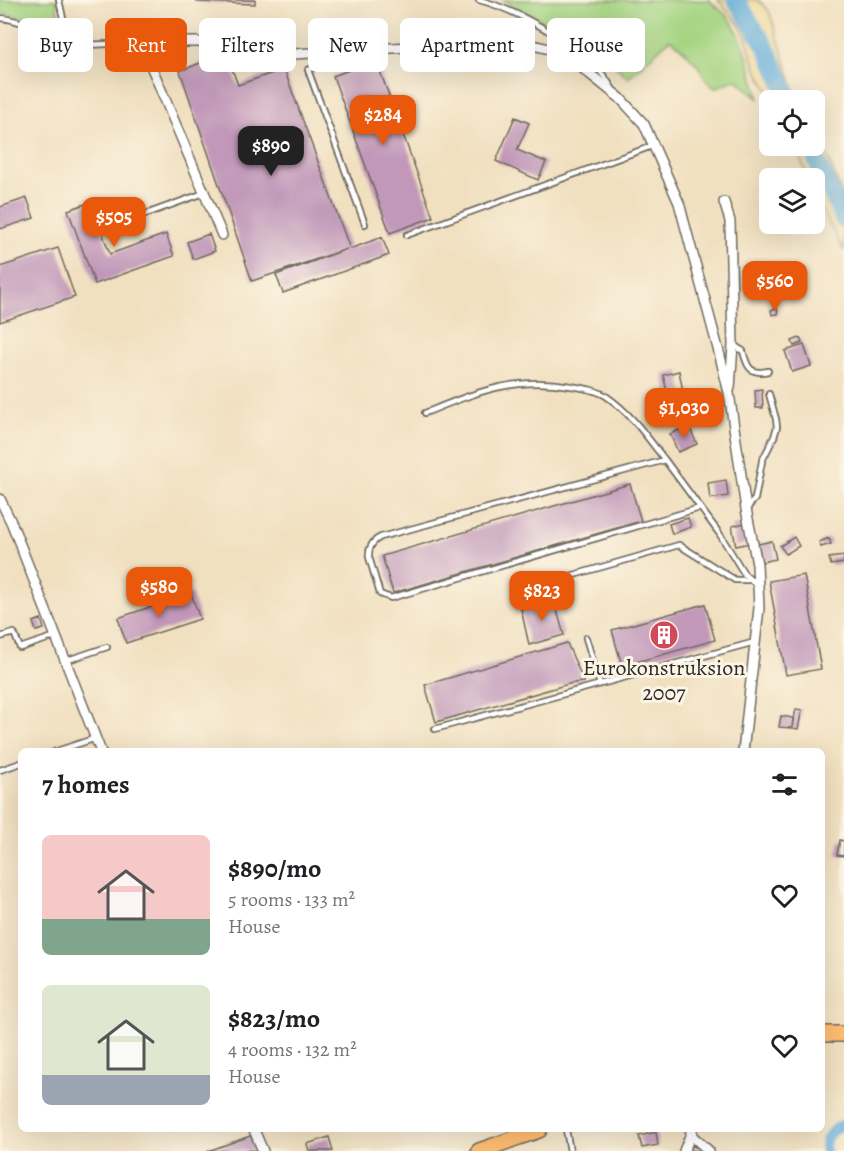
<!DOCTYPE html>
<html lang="en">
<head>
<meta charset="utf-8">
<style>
	:root { --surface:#fff; --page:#f2f2f2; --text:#202124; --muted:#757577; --accent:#ea580c }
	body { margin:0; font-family:Alegreya,serif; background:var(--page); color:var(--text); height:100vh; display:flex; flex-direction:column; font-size:22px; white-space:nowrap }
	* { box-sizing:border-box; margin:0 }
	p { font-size:20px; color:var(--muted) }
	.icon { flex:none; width:33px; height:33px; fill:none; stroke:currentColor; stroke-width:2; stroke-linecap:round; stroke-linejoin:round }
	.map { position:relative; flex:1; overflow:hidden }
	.sheet { position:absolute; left:18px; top:748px; width:807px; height:384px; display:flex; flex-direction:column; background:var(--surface); border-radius:9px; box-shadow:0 6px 24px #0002 }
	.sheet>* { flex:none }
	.top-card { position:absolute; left:18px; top:18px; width:808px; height:54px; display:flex; gap:12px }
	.controls { position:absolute; left:759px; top:90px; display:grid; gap:12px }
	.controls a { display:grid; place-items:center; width:66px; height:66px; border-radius:9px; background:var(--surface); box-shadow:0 6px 24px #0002; font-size:30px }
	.price { position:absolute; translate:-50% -51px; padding:0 14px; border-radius:12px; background:var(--accent); color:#fff; font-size:20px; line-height:39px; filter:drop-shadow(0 2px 3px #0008) }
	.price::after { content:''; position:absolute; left:50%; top:36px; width:18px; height:14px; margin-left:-9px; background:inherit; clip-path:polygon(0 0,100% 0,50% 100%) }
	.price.selected { background:#222; color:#fff }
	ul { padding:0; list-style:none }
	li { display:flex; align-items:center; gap:18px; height:150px; padding:0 24px }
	li span { display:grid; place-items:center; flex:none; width:168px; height:120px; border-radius:9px; color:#555 }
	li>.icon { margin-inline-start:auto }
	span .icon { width:72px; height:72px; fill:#fffc; stroke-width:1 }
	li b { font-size:26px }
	h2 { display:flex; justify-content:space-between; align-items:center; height:72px; padding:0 24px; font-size:26px }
	.pill { padding:0 21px; border-radius:9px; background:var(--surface); box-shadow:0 6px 24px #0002; font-size:21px; line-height:54px }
	.pill.selected { background:var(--accent); color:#fff }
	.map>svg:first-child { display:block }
</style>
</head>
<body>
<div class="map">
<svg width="844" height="1151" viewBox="0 0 844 1151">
	<rect width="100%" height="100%" fill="#fcf5e5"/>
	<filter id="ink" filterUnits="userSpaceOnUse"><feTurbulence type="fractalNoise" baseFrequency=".0167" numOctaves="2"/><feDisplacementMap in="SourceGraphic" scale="12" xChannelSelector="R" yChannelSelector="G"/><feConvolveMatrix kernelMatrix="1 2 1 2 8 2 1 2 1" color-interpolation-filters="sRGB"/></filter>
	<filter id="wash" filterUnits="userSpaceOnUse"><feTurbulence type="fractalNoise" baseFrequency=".008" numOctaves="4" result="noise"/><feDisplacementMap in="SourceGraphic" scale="24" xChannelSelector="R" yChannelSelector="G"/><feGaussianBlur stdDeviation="1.35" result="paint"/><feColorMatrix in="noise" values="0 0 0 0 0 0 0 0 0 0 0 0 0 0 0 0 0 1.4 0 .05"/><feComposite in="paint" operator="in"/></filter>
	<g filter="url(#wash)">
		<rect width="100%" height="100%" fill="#f1e0c0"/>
		<!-- green -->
		<path fill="#a5d482" stroke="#688056" stroke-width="1.5" d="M0,0h56l5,32 -34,-14 -27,-5z
			M502,0h207c6,6 12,10 18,16 18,21 24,56 32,83l-23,-20 -21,9c-9,-5 -11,-14 -17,-22 -9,-11 -17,-19 -28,-27l-42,39c-9,-9 -26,-20 -25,-34 1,-7 4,-11 2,-19l-7,-2 -16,8 -4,5 -8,-1z"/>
		<!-- sand -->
		<path fill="#eeda9e" stroke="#8c8264" stroke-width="1.5" d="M718,0h40l11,11 25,78 7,11h-27l-18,-31 -11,-34 -7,-12z
			M815,124l29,75v52l-27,-49 -2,-6 -1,-18h-6l-13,-32h19z"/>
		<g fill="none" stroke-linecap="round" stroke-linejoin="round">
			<!-- canal -->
			<path stroke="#5facd8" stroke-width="10" d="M826,1151c-4,-13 7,-22 18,-27"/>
			<!-- river -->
			<path stroke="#5facd8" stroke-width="18" d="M736,0l30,47 24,53
				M810,146l34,74"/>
		</g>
		<g id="blocks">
			<!-- building -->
			<path fill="#c198b9" d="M197,0h58v4l-58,-2z
				M226,53l12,32 46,-16 66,180 32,-12 7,18 -106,38 -7,-18 71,-26 -95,32 -72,-210z
				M376,60l57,157 -43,16 -57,-157z
				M515,117l14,6 -12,27 29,12 -8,18 -42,-19z
				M27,198l7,20 -34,11v-22z
				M91,202l19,52 56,-20 8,22 -79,28 -27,-74z
				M209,234l6,17 -22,8 -6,-17z
				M58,248l17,49 -75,25v-55z
				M777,308l1,6 -6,1 -1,-5z
				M800,338l2,5 -8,3 -2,-5z
				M804,345l7,21 -19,6 -7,-21z
				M679,371l4,20 -15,4 -5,-20z
				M762,389l1,19h-7l-1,-18z
				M662,408l2,9 -7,1 -2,-8z
				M689,426l8,18 -19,8 -8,-18z
				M726,480l2,16 -18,3 -2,-16z
				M630,484l11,37 -248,72 -11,-37z
				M688,518l3,9 -19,7 -3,-10z
				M746,523l4,20 -14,3 -4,-20z
				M794,537l5,9 -13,8 -6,-8z
				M829,538l2,6 -10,3 -2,-5z
				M772,541l4,18 -14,3 -4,-18z
				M844,556v7l-13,2 -2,-7z
				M804,575l17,94 -35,6 -17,-94z
				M191,593l9,26 -74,24 -8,-25z
				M554,600l10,35 -35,10 -8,-36z
				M705,604l10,36 -93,26 -10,-36z
				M41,619l3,10 -8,2 -3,-9z
				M567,643l17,39 -12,1 -136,39 -11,-37z
				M796,709l6,1 -4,19 -6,-1z
				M781,716l12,2 -1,10 -13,-1z
				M840,840l4,1v15l-7,-1z
				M656,1132l2,13 -16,3 -3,-12z
				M253,1135l6,15 -51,1z
				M329,1137l4,14h-24l-2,-7z
				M691,1145l14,6h-16z"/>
		</g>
	</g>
	<g filter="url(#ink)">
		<use href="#blocks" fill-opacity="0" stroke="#706a5f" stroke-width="1.5"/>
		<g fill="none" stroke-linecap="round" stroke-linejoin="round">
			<!-- service casing -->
			<g stroke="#706a5f" stroke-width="8">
				<path id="service" d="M59,0l4,18
					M479,0c35,9 91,40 116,66 7,6 12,14 17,22
					M0,18c26,2 46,17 71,24 21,5 48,1 70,0
					M348,54l-40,16 57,154
					M113,226l91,-33
					M407,235l248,-90
					M733,345l10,6c4,16 7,24 25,20
					M425,413c52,-21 89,-37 146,-27 12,2 26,4 35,10 25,17 41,41 59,64
					M700,508l-309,90 -11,-4 -11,-37c-1,-8 3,-16 12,-20l284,-77 54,73 26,42 12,10
					M746,509l9,-10 7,-38 12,-24 3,-10 -1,-8 -7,-25
					M514,592l165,-47 56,35h17
					M0,637l14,-4 6,15 36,-12
					M586,638l14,46
					M65,661l42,-14
					M435,729l320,-87
					M54,752l42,-14
					M0,770l21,-7
					M566,1130l4,21"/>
			</g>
			<!-- minor casing -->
			<g stroke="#706a5f" stroke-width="12">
				<path id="minor" d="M724,202l6,19 3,124 -3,43
					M222,235l-81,-193h57l41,3 15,2 24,8 213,-13 46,4 16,4 28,17 39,31 24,26 35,79 41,153 9,37 17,116 11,55 2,44 -16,144
					M0,499l12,25 89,228
					M254,1130l9,21
					M690,1134l19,17
					M684,1151l8,-20"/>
			</g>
			<!-- primary casing -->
			<g stroke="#706a5f" stroke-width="18">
				<path id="primary" d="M822,1034h22
					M479,1151l60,-21"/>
			</g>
			<!-- service -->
			<use href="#service" stroke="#fff" stroke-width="4.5"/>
			<!-- minor -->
			<use href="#minor" stroke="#fff" stroke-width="9"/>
			<!-- primary -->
			<use href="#primary" stroke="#febc70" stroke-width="15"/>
		</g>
	</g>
	<!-- icons -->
	<defs>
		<g id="building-disc" transform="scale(1.5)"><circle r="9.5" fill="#d1495b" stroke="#fcf5e5"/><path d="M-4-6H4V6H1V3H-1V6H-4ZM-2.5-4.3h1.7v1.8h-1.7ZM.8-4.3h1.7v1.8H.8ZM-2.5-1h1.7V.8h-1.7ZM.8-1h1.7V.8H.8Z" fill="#fff"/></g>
	</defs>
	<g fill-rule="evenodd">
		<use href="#building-disc" x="664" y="635"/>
	</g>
	<g text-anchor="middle" stroke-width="6" stroke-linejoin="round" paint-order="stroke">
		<!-- poi labels -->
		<g font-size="22" fill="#2b2b2b" stroke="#fcf5e5">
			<text x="664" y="675">Eurokonstruksion<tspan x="664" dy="25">2007</tspan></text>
		</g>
	</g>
</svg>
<div class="controls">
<a><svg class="icon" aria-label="locate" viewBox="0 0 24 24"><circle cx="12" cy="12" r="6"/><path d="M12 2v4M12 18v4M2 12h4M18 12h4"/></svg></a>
<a><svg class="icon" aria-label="layers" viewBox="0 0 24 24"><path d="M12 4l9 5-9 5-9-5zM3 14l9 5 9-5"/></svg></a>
</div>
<b class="price" style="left:383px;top:146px">$284</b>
<b class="price selected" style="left:271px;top:177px">$890</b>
<b class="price" style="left:114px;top:248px">$505</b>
<b class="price" style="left:775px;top:312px">$560</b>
<b class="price" style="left:684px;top:439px">$1,030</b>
<b class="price" style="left:159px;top:618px">$580</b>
<b class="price" style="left:542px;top:622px">$823</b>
<div class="top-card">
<a class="pill">Buy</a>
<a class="pill selected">Rent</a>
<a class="pill">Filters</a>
<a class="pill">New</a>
<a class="pill">Apartment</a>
<a class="pill">House</a>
</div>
<section class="sheet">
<h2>7 homes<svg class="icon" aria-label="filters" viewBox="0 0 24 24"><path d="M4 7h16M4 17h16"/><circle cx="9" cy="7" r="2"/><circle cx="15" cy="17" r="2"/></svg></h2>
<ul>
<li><span style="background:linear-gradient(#f6c9c9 70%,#7fa58c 0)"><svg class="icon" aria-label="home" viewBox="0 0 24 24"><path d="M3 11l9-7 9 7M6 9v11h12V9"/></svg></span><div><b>$890/mo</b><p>5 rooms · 133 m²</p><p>House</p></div><svg class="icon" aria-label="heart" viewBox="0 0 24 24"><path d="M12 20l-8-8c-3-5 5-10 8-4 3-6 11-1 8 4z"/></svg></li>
<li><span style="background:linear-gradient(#dfe7d0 75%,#9aa5b1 0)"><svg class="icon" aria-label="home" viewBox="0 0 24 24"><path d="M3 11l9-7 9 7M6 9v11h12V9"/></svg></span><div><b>$823/mo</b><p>4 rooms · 132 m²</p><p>House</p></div><svg class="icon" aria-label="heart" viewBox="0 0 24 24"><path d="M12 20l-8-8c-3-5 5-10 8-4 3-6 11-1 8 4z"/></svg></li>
</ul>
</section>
</div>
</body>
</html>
